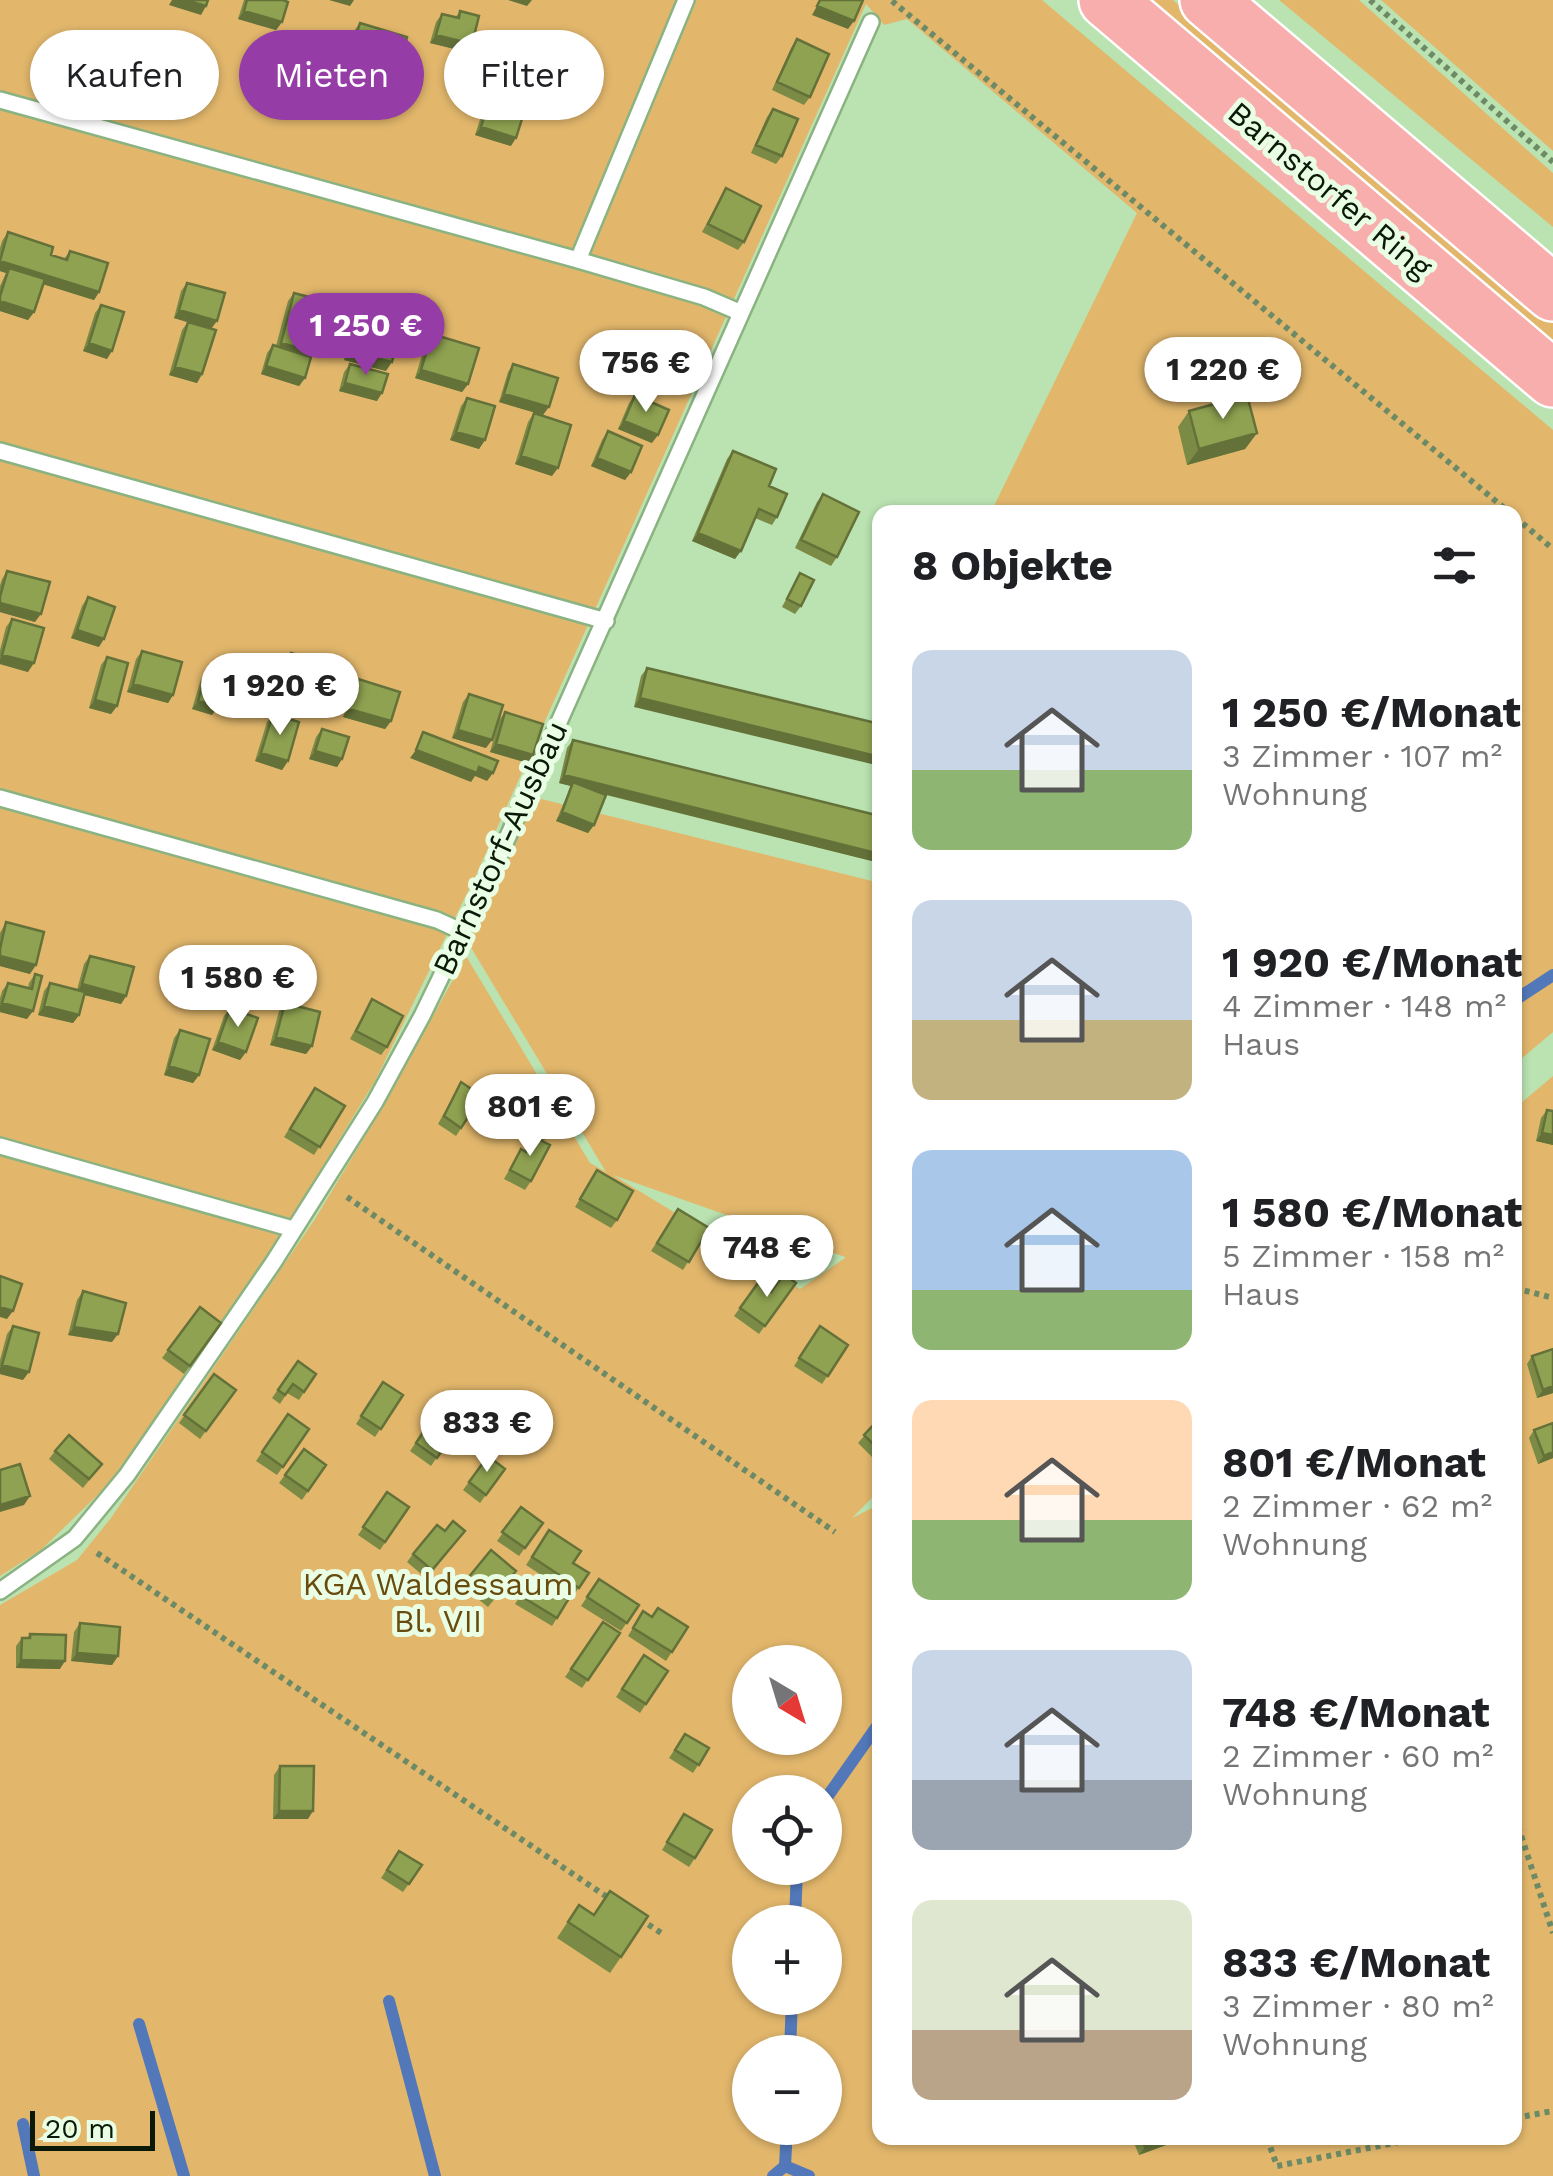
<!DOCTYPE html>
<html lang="de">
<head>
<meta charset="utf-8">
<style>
	:root { --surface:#fff; --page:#f6f6f6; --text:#202124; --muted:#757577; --accent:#953ca7 }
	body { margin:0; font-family:"Work Sans",sans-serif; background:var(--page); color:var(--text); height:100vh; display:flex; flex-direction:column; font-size:38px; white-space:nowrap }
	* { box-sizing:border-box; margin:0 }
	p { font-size:32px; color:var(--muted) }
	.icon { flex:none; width:55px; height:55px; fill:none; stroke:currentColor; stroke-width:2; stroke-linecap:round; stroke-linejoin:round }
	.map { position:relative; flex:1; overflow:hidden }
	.details { position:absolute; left:872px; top:505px; width:650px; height:1640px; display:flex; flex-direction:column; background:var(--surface); border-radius:20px; box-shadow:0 2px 8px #0004 }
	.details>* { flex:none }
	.top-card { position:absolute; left:30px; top:30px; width:692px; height:90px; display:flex; gap:20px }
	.needle { width:65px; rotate:142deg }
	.tools { position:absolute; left:732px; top:1645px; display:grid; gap:20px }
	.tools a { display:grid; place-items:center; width:110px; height:110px; border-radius:50%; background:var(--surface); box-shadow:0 2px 8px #0004; font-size:50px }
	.scale { position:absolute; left:30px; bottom:25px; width:125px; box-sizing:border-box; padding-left:10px; border:5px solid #0b1a08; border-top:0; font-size:28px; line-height:35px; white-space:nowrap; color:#0b1a08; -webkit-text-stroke:8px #e9fee4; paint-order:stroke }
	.price { position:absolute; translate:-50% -85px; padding:0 22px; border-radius:35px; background:#fff; color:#222; font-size:32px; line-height:65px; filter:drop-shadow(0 2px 5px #0008) }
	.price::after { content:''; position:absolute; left:50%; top:60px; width:30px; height:22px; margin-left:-15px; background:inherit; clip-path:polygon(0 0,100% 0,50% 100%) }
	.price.current { background:var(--accent); color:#fff }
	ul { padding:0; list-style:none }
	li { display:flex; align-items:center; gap:30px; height:250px; padding:0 40px }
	li span { display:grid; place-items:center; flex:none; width:280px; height:200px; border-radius:20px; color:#555 }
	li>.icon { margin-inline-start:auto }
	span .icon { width:120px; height:120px; fill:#fffc; stroke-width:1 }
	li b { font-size:42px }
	h2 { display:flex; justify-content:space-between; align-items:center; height:120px; padding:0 40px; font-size:42px }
	.chip { padding:0 35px; border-radius:45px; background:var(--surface); box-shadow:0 2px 8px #0004; font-size:35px; line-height:90px }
	.chip.current { background:var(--accent); color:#fff }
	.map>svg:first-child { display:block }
</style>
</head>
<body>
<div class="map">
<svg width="1553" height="2176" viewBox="0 0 1553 2176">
	<rect width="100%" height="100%" fill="#bae3b1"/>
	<!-- green -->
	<path fill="#e2b76c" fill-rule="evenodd" d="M0,0h1042l511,430v602l-38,32v-552h-524l146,-299 -230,-194 -23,6 -18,-21 -389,869 -102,208 -121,198 -147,207 -66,64 -41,26z
		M1145,0h28l380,318v23z
		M1279,0h80l194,173v54z
		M1381,0h172v151z
		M525,795l355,88v607l-28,28 28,-14v634h635v-1030l38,-32v1100h-1553v-571l77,-45 34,-42 204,-299 70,-116 81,-147 124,207 16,9 -145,-241zM613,1175l232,82v1l-45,31zM750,1662h75v76h-75zM750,1792h75v76h-75zM750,1922h75v76h-75zM750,2052h75v76h-75z"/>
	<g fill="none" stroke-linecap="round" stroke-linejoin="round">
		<!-- stream -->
		<path stroke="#5278b9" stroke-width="12" d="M1515,1000l38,-25
			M825,1800l55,-78
			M795,1922l2,-54
			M389,2001l46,175
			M139,2024l45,152
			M790,2052l2,-54
			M23,2124l11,52
			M787,2128l-2,38 24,10
			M773,2176l12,-10"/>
		<!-- lane casing -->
		<g stroke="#8bb382" stroke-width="20">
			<path id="lane" d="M0,100l578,160 126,37 35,15
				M578,260l108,-260
				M0,451l606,170
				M0,798l437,122 24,11
				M0,1146l293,83
				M0,1591l75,-53 52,-63 146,-212 102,-161 47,-86 75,-155 374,-839"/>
		</g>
		<!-- highway casing -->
		<g stroke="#fff" stroke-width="60">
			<path id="highway" d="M1107,0l446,379
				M1208,0l345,293"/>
		</g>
		<!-- path -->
		<path stroke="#6d8a66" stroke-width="6" stroke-dasharray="5 5" stroke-linecap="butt" d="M1370,0l183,162
			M892,1l617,511
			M1515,517l38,32
			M347,1197l488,335
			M1515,1288l38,10
			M97,1553l516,348
			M1515,1817l38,116
			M640,1919l23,15
			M1515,2118l38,-7
			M1267,2138l10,28 143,-28"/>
		<!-- lane -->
		<use href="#lane" stroke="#fff" stroke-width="15"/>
		<!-- highway -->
		<use href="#highway" stroke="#f8aead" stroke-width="55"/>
	</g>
	<!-- wall -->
	<path fill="#7b8b46" d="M244,0h39l-1,22 -6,8 -38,-11z
		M460,11l7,41 -37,-9 6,-21 6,-8 13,4z
		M360,23l41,35 -6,8 -47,-14 6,-21z
		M797,39l13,58 -6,8 -32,-15 19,-42z
		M458,51l18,43 -31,-9 7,-26z
		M491,95l20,51 -36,-11 10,-31z
		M773,109l9,47 -6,8 -25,-11 16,-36z
		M726,188l18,54 -6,8 -36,-18z
		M8,232l43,23 13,4 6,-8 29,41 -5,8 -51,-16 -9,28 -6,8 -28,-9v-25l6,-13 -6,-2v-23l2,-7z
		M187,283l25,46 -10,45 -5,9 -28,-8 13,-45 6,-8 12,4 -26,-8 7,-27z
		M294,293l14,63 -3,22 -6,8 -38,-12 6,-21 6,-8 3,1 12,-45z
		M101,305l6,54 -24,-8 12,-38z
		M357,320l29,51 -42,-11 8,-32z
		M432,334l36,50 -6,8 -47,-14 11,-36z
		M350,364l27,37 -38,-10 5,-19z
		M513,364l30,51 -44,-13 9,-30z
		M635,395l17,48 -34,-14 11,-26z
		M467,398l18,42 -6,9 -29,-9 11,-34z
		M1189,411l68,22 -12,16 -58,16 -9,-38z
		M534,413l18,63 -37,-12 13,-42z
		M608,431l23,41 -6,8 -34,-14 11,-26z
		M733,451l44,66 -5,8 -17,-7 -20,41 -43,-18 35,-82z
		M823,494l14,63 -6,9 -36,-18 22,-46z
		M7,571l28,51 -35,-10v-27l2,-6z
		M800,573l1,33 -6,8 -13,-7z
		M88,597l11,50 -28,-9 11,-32z
		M12,619l16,53 -28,-8v-14l6,-23z
		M142,651l31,44 -5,8 -41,-11 9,-33z
		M291,653l19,45 -6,8 -30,-9 11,-36z
		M107,657l10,49 -6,8 -22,-6 12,-43z
		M647,668l233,56 -246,-17 7,-31z
		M207,671l5,44 -20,-6 9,-30z
		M358,679l33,42 -6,8 -42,-12 9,-30z
		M469,694l17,54 -34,-10 11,-36z
		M505,712l23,51 -38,-11 9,-32z
		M273,714l15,47 -6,9 -27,-9 12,-39z
		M322,729l20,30 -5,8 -28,-8 7,-22z
		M573,740l307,76v47l-278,-69 -8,31 -6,8 -32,-12 15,-35 -12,-3 8,-35z
		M6,922l24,52 -30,-8v-33z
		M90,956l36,40 -5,8 -37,-9 -5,20 -6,8 -35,-8 6,-24 6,-8 27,7 7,-26z
		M213,960v50l-36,-9 5,-23 6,-8 17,4 2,-6z
		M35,974l-8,45 -27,-7v-14l2,-7 6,-8 20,5 1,-5z
		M372,999l15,48 -6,8 -31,-16z
		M285,1003l27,43 -6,8 -36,-9 9,-34z
		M230,1008l16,44 -6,8 -28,-10 12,-34z
		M180,1030l19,45 -6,8 -29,-8 10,-37z
		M461,1082l21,14 -26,40 -18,-12z
		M315,1088l30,18 -31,49 -30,-18z
		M505,1104l55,18 -17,19 -12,40 -6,9 -21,-11 17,-30 4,2 7,-11 -33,-28z
		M1547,1110l6,35 -17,-4 5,-23z
		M597,1170l20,50 -6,8 -36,-21z
		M678,1209l31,19 -26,42 -32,-19z
		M758,1283l13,9 25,-9 -37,51 -25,-18z
		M83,1291l29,51 -44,-7 9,-35z
		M200,1307l21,16 -37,51 -22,-16z
		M13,1326l10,54 -23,-6v-14l7,-26z
		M820,1326l28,19 -26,39 -28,-18z
		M1553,1349v44l-16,5 -10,-34 5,-8z
		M298,1361l18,13 -17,26 -12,-7 -7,11 -8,-6z
		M214,1374l22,16 -36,49 -21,-16z
		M383,1382l20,13 -28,42 -19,-13z
		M436,1413l21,15 -26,38 -21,-15z
		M288,1414l21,15 -32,46 -21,-14z
		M880,1418v47l-22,-22z
		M1534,1430l19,28 -15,6 -9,-26z
		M304,1449l22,16 -24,35 -23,-17z
		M55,1451l47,13 -19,24 -34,-29z
		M488,1456l17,13 -25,34 -17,-13z
		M387,1492l22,15 -29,43 -22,-15z
		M521,1507l22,16 -24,33 -22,-15z
		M549,1530l24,33 16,10 -16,23 -47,-31z
		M445,1531h20l-38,48 -20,-17 6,-8z
		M491,1550l20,29 -23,28 -26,-21z
		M532,1578l36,22 -16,26 -37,-22z
		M599,1579l40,26 -18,26 -40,-25z
		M643,1611l9,6 36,10 -22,34 -38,-25z
		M603,1622l17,11 -38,55 -17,-11z
		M80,1623l38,33 -6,9 -41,-4 3,-29z
		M30,1634l30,35 -44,-1v-22l6,-8h5z
		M644,1655l24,16 -28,42 -24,-16z
		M685,1734l24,14 -16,25 -24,-15z
		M280,1766l28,53h-35l1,-44z
		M684,1814l11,44 -6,9 -27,-17z
		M399,1851l23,14 -19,27 -22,-14z
		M579,1905l42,52 -11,16 -53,-35z
		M1132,2138h53l-46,17z"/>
	<!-- shaded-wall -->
	<path fill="#647139" d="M172,0h13l21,6 -5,9 -32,-10z
		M329,0h25l-4,6z
		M508,0h24l-5,6z
		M817,6l37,15 -6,8 -36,-14z
		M244,11l38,11 -6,8 -38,-11z
		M436,35l36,9 -5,8 -37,-9z
		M353,44l48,14 -6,8 -47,-14z
		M450,77l31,9 -5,8 -31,-9z
		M481,127l35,11 -5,8 -36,-11z
		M0,261l99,31 -5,8 -87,-27 2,-5 -3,5 -6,-2z
		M0,301l34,11 -6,8 -28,-9z
		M179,310l38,11 -6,8 -37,-11z
		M89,343l23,8 -5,8 -24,-8z
		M281,343l30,8 -6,8 -30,-8z
		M350,352l42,10 -6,9 -42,-11z
		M266,366l39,12 -6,8 -38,-12z
		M175,367l27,7 -5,9 -28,-8z
		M421,370l47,14 -6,8 -47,-14z
		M345,383l37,10 -5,8 -38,-10z
		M504,394l45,13 -6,8 -44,-13z
		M624,421l34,14 -6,8 -34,-14z
		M456,432l29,8 -6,9 -29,-9z
		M1257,433l-12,16 -58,16 12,-16z
		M521,456l37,12 -6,8 -37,-12z
		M597,458l34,14 -6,8 -34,-14z
		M698,533l43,18 -6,8 -43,-18z
		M0,603l41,11 -6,8 -35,-10z
		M77,630l27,9 -5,8 -28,-9z
		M2,655l32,8 -6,9 -28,-8v-5z
		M133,684l40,11 -5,8 -41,-11z
		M280,689l30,9 -6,8 -30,-9z
		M640,698l240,59v9l-246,-59z
		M95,700l22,6 -6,8 -22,-6z
		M198,701l20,6 -6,8 -20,-6z
		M349,709l42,12 -6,8 -42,-12z
		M458,730l34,10 -6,8 -34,-10z
		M496,744l37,11 -5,8 -38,-11z
		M416,750l63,17 14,6 -6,8 -12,-5 -4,6 -61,-24z
		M315,751l27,8 -5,8 -28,-8z
		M261,753l27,8 -6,9 -27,-9z
		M564,775l316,79v9l-308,-77 1,-4 -2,4 -12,-3z
		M562,812l32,13 -6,8 -32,-12z
		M0,956l36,9 -6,9 -30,-8z
		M82,984l44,12 -5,8 -45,-11z
		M182,993l37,9 -6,8 -36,-9z
		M2,1003l31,8 -6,8 -27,-7v-6z
		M44,1006l35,9 -6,8 -35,-8z
		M276,1037l36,9 -6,8 -36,-9z
		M218,1042l28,10 -6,8 -28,-10z
		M169,1066l30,9 -6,8 -29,-8z
		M1542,1133l11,2v10l-17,-4z
		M0,1307l13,4 -6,8 -7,-2z
		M74,1327l44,7 -6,8 -44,-7z
		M2,1365l27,7 -6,8 -23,-6v-6z
		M1553,1386v7l-16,5 6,-8z
		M1553,1452v6l-15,6 6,-8z
		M30,1496l-6,9 -24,7v-7z
		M77,1653l41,3 -6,9 -41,-4z
		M21,1660l44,1 -5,8 -44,-1z
		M279,1811h34l-5,8h-35z
		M1170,2138h15l-46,17 6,-8z"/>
	<!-- building -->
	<path fill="#8fa251" stroke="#647139" stroke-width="2.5" d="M185,0h23l-2,6z
		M247,0h36l5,2 -6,20 -38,-11z
		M820,0h43l-9,21 -37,-15z
		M460,11l19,5 -7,28 -36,-9 6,-21 17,4z
		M360,23l47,14 -6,21 -48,-14z
		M797,39l32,15 -19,43 -33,-15z
		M458,51l31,9 -8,26 -31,-9z
		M491,95l35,11 -10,32 -35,-11z
		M773,109l25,10 -16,37 -26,-11z
		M726,188l35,18 -17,36 -36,-18z
		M8,232l45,15 -2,8 16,5 3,-9 38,12 -9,29 -99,-31z
		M9,268l36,11 -11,33 -34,-11v-5z
		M187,283l38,10 -8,28 -38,-11z
		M294,293l30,8 -13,50 -30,-8z
		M101,305l23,7 -12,39 -23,-8z
		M357,320l43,11 -8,31 -42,-10z
		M188,322l28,8 -14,44 -27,-7z
		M432,334l47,14 -11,36 -47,-14z
		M273,345l38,12 -6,21 -39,-12z
		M350,364l38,10 -6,19 -37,-10z
		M513,364l45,14 -9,29 -45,-13z
		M635,395l34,15 -11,25 -34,-14z
		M1247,395l10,38 -58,16 -10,-38z
		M467,398l28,8 -10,34 -29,-8z
		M534,413l37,12 -13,43 -37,-12z
		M608,431l34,15 -11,26 -34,-14z
		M733,451l43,18 -7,17 18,8 -10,23 -18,-8 -18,42 -43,-18z
		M823,494l36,18 -22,45 -36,-17z
		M7,571l43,11 -9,32 -41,-11v-6z
		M800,573l14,7 -13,26 -14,-7z
		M88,597l27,10 -11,32 -27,-9z
		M12,619l32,9 -10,35 -32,-8z
		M142,651l40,11 -9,33 -40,-11z
		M291,653l30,9 -11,36 -30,-9z
		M107,657l21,6 -11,43 -22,-6z
		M647,668l233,56v33l-240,-59z
		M207,671l20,5 -9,31 -20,-6z
		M358,679l42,13 -9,29 -42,-12z
		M469,694l34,11 -11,35 -34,-10z
		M505,712l38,12 -10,31 -37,-11z
		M273,714l26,8 -11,39 -27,-8z
		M322,729l27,8 -7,22 -27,-8z
		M423,732l75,29 -5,12 -14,-6 -2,6 -61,-23z
		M573,740l307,76v38l-316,-79z
		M573,782l33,13 -12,30 -32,-13z
		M6,922l38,10 -8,33 -36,-9v-7z
		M90,956l44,11 -8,29 -44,-12z
		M213,960l16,4 -10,38 -37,-9 6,-23 21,5z
		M35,974l7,2 -9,35 -31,-8 6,-20 24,6z
		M50,983l35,9 -6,23 -35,-9z
		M372,999l31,17 -16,31 -31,-16z
		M285,1003l35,9 -8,34 -36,-9z
		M230,1008l28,10 -12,34 -28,-10z
		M180,1030l30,9 -11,36 -30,-9z
		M525,1080l40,34 -20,24 -40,-34z
		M461,1082l21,14 -21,32 -17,-12z
		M315,1088l30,18 -25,41 -30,-18z
		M1547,1110l6,1v24l-11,-2z
		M534,1137l16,8 -19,36 -21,-11 11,-21 5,3z
		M597,1170l36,21 -16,29 -37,-21z
		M678,1209l31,19 -20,34 -32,-19z
		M784,1274l12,9 -31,43 -25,-18 18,-25 13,9z
		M0,1276l22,8 -9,27 -13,-4z
		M83,1291l43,12 -8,31 -44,-7z
		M200,1307l21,16 -31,43 -22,-16z
		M13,1326l26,7 -10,39 -27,-7z
		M820,1326l28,19 -20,31 -29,-18z
		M1553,1349v37l-10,4 -11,-34z
		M298,1361l18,13 -12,18 -11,-8 -8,11 -7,-5z
		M214,1374l22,16 -30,41 -22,-16z
		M383,1382l20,13 -22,34 -20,-13z
		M436,1413l21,15 -20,30 -21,-15z
		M288,1414l21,15 -26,38 -21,-15z
		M880,1418v33l-16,-16z
		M1553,1423v29l-9,4 -10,-26z
		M69,1435l33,29 -13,15 -34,-28z
		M304,1449l22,16 -18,26 -23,-16z
		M488,1456l17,13 -19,26 -17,-13z
		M20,1464l10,32 -30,9v-35z
		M387,1492l22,15 -24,35 -22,-15z
		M521,1507l22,16 -18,25 -23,-16z
		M453,1521l12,10 -33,39 -19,-16 24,-29 8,6z
		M549,1530l32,21 -8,12 16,10 -10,15 -47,-31z
		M491,1550l25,21 -22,27 -26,-20z
		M532,1578l36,22 -11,18 -36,-22z
		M599,1579l40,26 -12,18 -40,-26z
		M658,1608l30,19 -16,25 -39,-24 10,-17 9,6z
		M603,1622l17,11 -32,47 -17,-11z
		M80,1623l40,4 -2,29 -41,-3z
		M30,1634l36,1 -1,26 -44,-1 1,-22h8z
		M644,1655l24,16 -22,33 -24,-15z
		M685,1734l24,14 -10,17 -24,-15z
		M280,1766h34l-1,45h-34z
		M684,1814l28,16 -17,28 -28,-16z
		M399,1851l23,14 -13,19 -22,-14z
		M610,1891l38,25 -27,41 -53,-35 11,-17 15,10z
		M1141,2138h29l-25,9z"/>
	<g text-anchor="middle" stroke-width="10" stroke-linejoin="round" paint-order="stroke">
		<!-- street labels -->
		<g font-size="32" fill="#0b1a08" stroke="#e9fee4">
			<text transform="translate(1330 190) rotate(40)" y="11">Barnstorfer Ring</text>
			<text transform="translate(500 848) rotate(-65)" y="11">Barnstorf-Ausbau</text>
		</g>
		<!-- park labels -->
		<g font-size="32" fill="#694b0e" stroke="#e9fee4">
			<text x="438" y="1595">KGA Waldessaum<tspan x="438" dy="37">Bl. VII</tspan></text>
		</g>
	</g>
</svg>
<div class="tools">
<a><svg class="needle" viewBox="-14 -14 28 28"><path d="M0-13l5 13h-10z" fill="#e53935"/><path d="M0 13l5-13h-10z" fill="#757577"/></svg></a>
<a><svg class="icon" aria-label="locate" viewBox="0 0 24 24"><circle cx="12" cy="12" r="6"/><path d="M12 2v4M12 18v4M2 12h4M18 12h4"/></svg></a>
<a>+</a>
<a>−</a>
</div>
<div class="scale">20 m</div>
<b class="price current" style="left:366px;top:378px">1 250 €</b>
<b class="price" style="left:646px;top:415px">756 €</b>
<b class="price" style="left:1223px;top:422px">1 220 €</b>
<b class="price" style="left:280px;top:738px">1 920 €</b>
<b class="price" style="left:238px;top:1030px">1 580 €</b>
<b class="price" style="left:530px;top:1159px">801 €</b>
<b class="price" style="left:767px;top:1300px">748 €</b>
<b class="price" style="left:487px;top:1475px">833 €</b>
<div class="top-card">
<a class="chip">Kaufen</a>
<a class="chip current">Mieten</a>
<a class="chip">Filter</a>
</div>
<section class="details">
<h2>8 Objekte<svg class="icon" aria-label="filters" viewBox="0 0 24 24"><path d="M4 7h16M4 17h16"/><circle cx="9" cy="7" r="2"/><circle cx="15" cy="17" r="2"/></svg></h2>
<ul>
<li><span style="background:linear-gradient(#c9d6e8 60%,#8fb573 0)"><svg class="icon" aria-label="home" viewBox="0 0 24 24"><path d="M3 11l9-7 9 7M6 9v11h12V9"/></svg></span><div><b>1 250 €/Monat</b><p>3 Zimmer · 107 m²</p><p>Wohnung</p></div></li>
<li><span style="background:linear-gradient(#c9d6e8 60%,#c2b280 0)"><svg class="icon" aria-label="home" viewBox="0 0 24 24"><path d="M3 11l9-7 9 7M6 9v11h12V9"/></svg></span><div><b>1 920 €/Monat</b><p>4 Zimmer · 148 m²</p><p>Haus</p></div></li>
<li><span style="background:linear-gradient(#a9c7e8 70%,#8fb573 0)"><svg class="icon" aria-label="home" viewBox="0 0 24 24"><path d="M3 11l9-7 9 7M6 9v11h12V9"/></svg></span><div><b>1 580 €/Monat</b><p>5 Zimmer · 158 m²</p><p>Haus</p></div></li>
<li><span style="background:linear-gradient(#ffd9b3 60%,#8fb573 0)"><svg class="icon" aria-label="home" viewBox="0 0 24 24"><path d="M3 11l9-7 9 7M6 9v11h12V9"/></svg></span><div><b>801 €/Monat</b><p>2 Zimmer · 62 m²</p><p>Wohnung</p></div></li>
<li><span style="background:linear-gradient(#c9d6e8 65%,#9aa5b1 0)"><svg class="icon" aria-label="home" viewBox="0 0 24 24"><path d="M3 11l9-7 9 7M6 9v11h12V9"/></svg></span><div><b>748 €/Monat</b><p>2 Zimmer · 60 m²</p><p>Wohnung</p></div></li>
<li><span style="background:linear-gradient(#dfe7d0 65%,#b9a48a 0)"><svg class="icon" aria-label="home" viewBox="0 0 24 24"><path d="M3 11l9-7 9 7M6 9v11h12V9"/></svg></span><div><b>833 €/Monat</b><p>3 Zimmer · 80 m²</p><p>Wohnung</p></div></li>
</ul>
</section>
</div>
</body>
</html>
